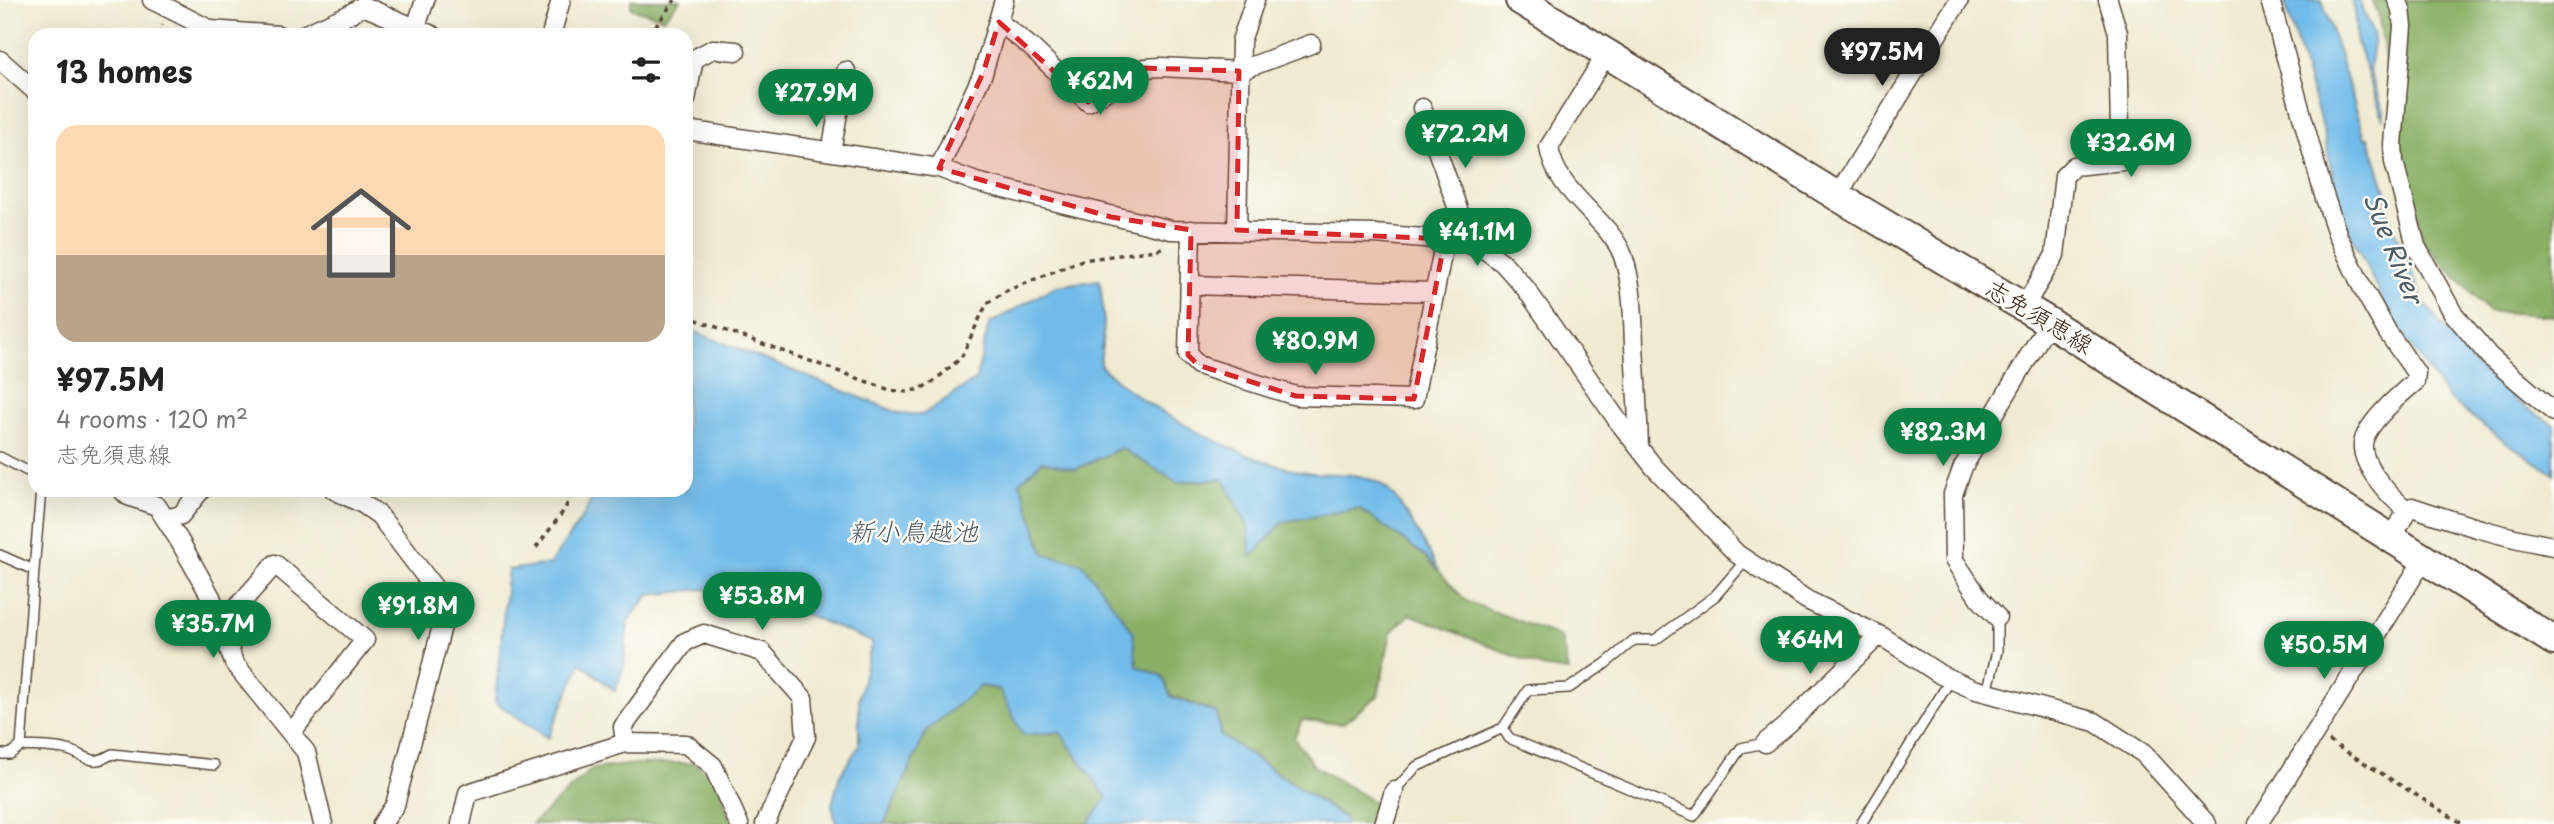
<!DOCTYPE html>
<html lang="en">
<head>
<meta charset="utf-8">
<style>
	:root { --surface:#fff; --page:#f6f6f6; --text:#222; --muted:#767676; --line:#e0e0e0; --accent:#0b8043 }
	body { margin:0; font-family:"Playpen Sans","Klee One",sans-serif; background:var(--page); color:var(--text); height:100vh; display:flex; flex-direction:column; font-size:26px; white-space:nowrap }
	* { box-sizing:border-box; margin:0 }
	p { font-size:23px; color:var(--muted) }
	.icon { flex:none; width:38px; height:38px; fill:none; stroke:currentColor; stroke-width:2; stroke-linecap:round; stroke-linejoin:round }
	.map { position:relative; flex:1; overflow:hidden }
	.details { position:absolute; left:28px; top:28px; width:665px; height:469px; display:flex; flex-direction:column; background:var(--surface); border-radius:21px; box-shadow:0 7px 28px #0002 }
	.details>* { flex:none }
	.price { position:absolute; translate:-50% -60px; padding:0 16px; border-radius:24px; background:var(--accent); color:#fff; font-size:23px; line-height:46px; filter:drop-shadow(0 2px 4px #0008) }
	.price::after { content:''; position:absolute; left:50%; top:42px; width:21px; height:16px; margin-left:-10px; background:inherit; clip-path:polygon(0 0,100% 0,50% 100%) }
	.price.on { background:#222; color:#fff }
	ul { padding:0; list-style:none }
	li { display:grid; align-content:center; gap:14px; height:371px; padding:0 28px }
	li+li { border-top:2px solid var(--line) }
	li span { display:grid; place-items:center; height:217px; border-radius:21px; color:#555 }
	li>.icon { margin-inline-start:auto }
	span .icon { width:126px; height:126px; fill:#fffc; stroke-width:1 }
	li b { font-size:30px }
	h2 { display:flex; justify-content:space-between; align-items:center; height:84px; padding:0 28px; font-size:30px }
	.map>svg:first-child { display:block }
</style>
</head>
<body>
<div class="map">
<svg width="2554" height="824" viewBox="0 0 2554 824">
	<rect width="100%" height="100%" fill="#fdfcf7"/>
	<filter id="ink" filterUnits="userSpaceOnUse"><feTurbulence type="fractalNoise" baseFrequency=".0143" numOctaves="2"/><feDisplacementMap in="SourceGraphic" scale="14" xChannelSelector="R" yChannelSelector="G"/><feConvolveMatrix kernelMatrix="1 2 1 2 8 2 1 2 1" color-interpolation-filters="sRGB"/></filter>
	<filter id="wash" filterUnits="userSpaceOnUse"><feTurbulence type="fractalNoise" baseFrequency=".00686" numOctaves="4" result="noise"/><feDisplacementMap in="SourceGraphic" scale="28" xChannelSelector="R" yChannelSelector="G"/><feGaussianBlur stdDeviation="1.57" result="paint"/><feColorMatrix in="noise" values="0 0 0 0 0 0 0 0 0 0 0 0 0 0 0 0 0 1.4 0 .05"/><feComposite in="paint" operator="in"/></filter>
	<g filter="url(#wash)">
		<rect width="100%" height="100%" fill="#efead0"/>
		<!-- forest -->
		<path fill="#8ab066" stroke="#626d42" stroke-width="2" d="M631,0h49l-16,18 -33,-10z
			M2372,0h182v316l-66,-5 -64,-68 -24,-91 -22,-139z
			M1121,448l56,34 47,-3 24,47 3,30 32,-34 76,-14 65,47 42,46 95,36 7,34 -26,-4 -132,-53 -19,18 -13,64 -36,28 -40,-4 -8,18 20,28 67,40 -7,18h-29v-6l-125,-83 -3,-22 -46,-17 -9,-20 -25,-10 -5,-34 -88,-78 -24,-72 22,-21 34,8z
			M980,686l19,3 24,46 37,-3 47,66 -19,26h-204l43,-94z
			M694,763l23,16 14,45h-199l60,-55 45,-5z"/>
		<!-- water -->
		<path fill="#70bbe9" stroke="#567284" stroke-width="2" d="M2284,0h38l43,138h4l19,59 -5,4 41,102 50,62 44,37 36,23v49l-64,-43 -42,-33 -56,-79 -51,-105 -18,-85z
			M2351,0h8l15,36 -5,34 15,42 -1,7 -27,-79 -1,-29z
			M1100,280l4,44 -4,41c43,44 140,93 200,106 27,6 59,-2 83,15 18,12 44,64 56,84l-15,-15 -65,-47 -76,14 -32,35 -3,-31 -24,-47 -47,3 -56,-34 -45,21 -34,-8 -22,21 24,72 38,9 51,69 4,34 25,10 9,21 46,16 3,22 125,84v5h-257l19,-26 -47,-66 -37,3 -24,-46 -19,-3 -53,44 -43,94h-48l-4,-20 8,-29 19,-29v-50l13,-54 -77,-32 -91,-21 -55,6 -21,26 -4,45 -9,25 -34,-28 -33,75 -53,-36 13,-132 42,-6 35,-51 11,-23h90v-162l213,85 23,2 54,-36 13,-55 67,-38z"/>
	</g>
	<g filter="url(#ink)">
		<g fill="none" stroke-linecap="round" stroke-linejoin="round">
			<!-- service casing -->
			<g stroke="#564739" stroke-width="12">
				<path id="service" d="M0,457l35,18
					M0,555l34,15 -13,176
					M1746,560l-31,36 -60,44h-21l-29,24 -36,24 -41,2 -25,38 6,10 185,78 47,-68 24,-5
					M34,570l7,-80
					M1987,693l10,-42v-34
					M0,754h10l11,-8c15,1 36,0 50,5 18,7 21,15 41,3l102,11
					M1394,791l22,-24 87,-39
					M1861,824l90,-145"/>
			</g>
			<!-- minor casing -->
			<g stroke="#564739" stroke-width="21">
				<path id="minor" d="M152,0l59,30 67,5
					M2270,0l54,195 14,41 25,53 25,44 28,40 -1,9c-15,12 -50,43 -52,62 -2,22 28,54 44,66
					M2397,0l4,9 2,17 -10,118 1,18 22,84 37,67 36,43 65,56
					M363,6l69,29
					M999,22l32,25 57,55 57,-34 16,-1 78,4 72,-27
					M416,27l9,-27
					M303,35l45,-20 15,-9
					M551,35l10,-35
					M1607,53l-58,94c6,46 60,71 74,109 10,29 10,60 11,90 2,34 4,68 5,102
					M0,60l35,31
					M686,100l8,-41 19,-10 23,2
					M1422,108l43,121 2,14
					M686,130l253,38 37,14 195,48 204,4 85,7 24,8 19,14 23,26 92,132 36,46 83,87 70,46 76,37 58,38 32,14 122,33 49,32 63,70
					M831,151l15,-80
					M939,168l44,-95 21,-73
					M1837,196l122,-196
					M1191,230l-3,125 10,10 98,31 118,3 31,-160
					M1237,230l4,-189 14,-41
					M1190,285l245,7
					M2024,307l31,-52 9,-79 10,-10 49,-5 -3,-28 -2,-100 -10,-33
					M122,490l6,6 29,10 22,34 32,57 23,66 72,89 17,72
					M334,490l29,14 16,11 65,86 2,10 -51,194 -13,19
					M166,519l15,-4 20,-25
					M2392,539l15,-29 5,-3c47,16 93,31 142,39
					M218,616l15,-4 42,-48 90,76 -74,93
					M1997,617l-18,-19 -25,-38 -1,-66 10,-27 86,-145
					M625,743l-2,-16 62,-85 19,-8 58,18 41,46 3,39 -41,87
					M1765,743l23,-19 91,-89
					M461,824l7,-31 157,-50 61,1 27,22 26,58
					M1384,824l10,-33
					M2258,824l166,-265"/>
			</g>
			<!-- primary casing -->
			<g stroke="#564739" stroke-width="32">
				<path id="primary" d="M1520,0l317,196 212,126 505,319"/>
			</g>
			<!-- path -->
			<path stroke="#564739" stroke-width="3.5" stroke-dasharray="5 5" stroke-linecap="butt" d="M159,35l4,-10
				M649,35l26,-35
				M686,316l204,74 16,2 14,-3 13,-7 28,-24 22,-47 6,-9 17,-11 76,-31 74,-10 8,-3
				M536,548l29,-39 8,-19
				M2329,741l134,83"/>
			<!-- service -->
			<use href="#service" stroke="#fff" stroke-width="9"/>
			<!-- minor -->
			<use href="#minor" stroke="#fff" stroke-width="18"/>
			<!-- primary -->
			<use href="#primary" stroke="#fff" stroke-width="28"/>
		</g>
	</g>
	<!-- marked area -->
	<path fill="#d62828" fill-opacity="0.2" stroke="#d62828" stroke-width="5" stroke-dasharray="14 9" stroke-linejoin="round" d="M999,22l89,80 57,-34 94,3 -2,159 208,9 -31,160 -118,-3 -98,-31 -10,-10 3,-125 -80,-13 -172,-49 44,-95z"/>
	<g text-anchor="middle" stroke-width="5" stroke-linejoin="round" paint-order="stroke">
		<!-- street labels -->
		<g font-size="24" fill="#3b2a1e" stroke="#fdfcf7">
			<text transform="translate(2039 317) rotate(31)" y="8">志免須恵線</text>
		</g>
		<!-- water labels -->
		<g font-size="26" font-style="italic" fill="#4e5d65" stroke="#fdfcf7">
			<text transform="translate(2393 248) rotate(68)" y="9">Sue River</text>
			<text x="913" y="541">新小鳥越池</text>
		</g>
	</g>
</svg>
<b class="price on" style="left:1882px;top:88px">¥97.5M</b>
<b class="price" style="left:1100px;top:117px">¥62M</b>
<b class="price" style="left:816px;top:129px">¥27.9M</b>
<b class="price" style="left:1465px;top:170px">¥72.2M</b>
<b class="price" style="left:2131px;top:179px">¥32.6M</b>
<b class="price" style="left:1477px;top:268px">¥41.1M</b>
<b class="price" style="left:1315px;top:377px">¥80.9M</b>
<b class="price" style="left:1943px;top:468px">¥82.3M</b>
<b class="price" style="left:762px;top:632px">¥53.8M</b>
<b class="price" style="left:418px;top:642px">¥91.8M</b>
<b class="price" style="left:213px;top:660px">¥35.7M</b>
<b class="price" style="left:1810px;top:676px">¥64M</b>
<b class="price" style="left:2324px;top:681px">¥50.5M</b>
<section class="details">
<h2>13 homes<svg class="icon" aria-label="filters" viewBox="0 0 24 24"><path d="M4 7h16M4 17h16"/><circle cx="9" cy="7" r="2"/><circle cx="15" cy="17" r="2"/></svg></h2>
<ul>
<li><span style="background:linear-gradient(#ffd9b3 60%,#b9a48a 0)"><svg class="icon" aria-label="home" viewBox="0 0 24 24"><path d="M3 11l9-7 9 7M6 9v11h12V9"/></svg></span><div><b>¥97.5M</b><p>4 rooms · 120 m²</p><p>志免須恵線</p></div></li>
</ul>
</section>
</div>
</body>
</html>
